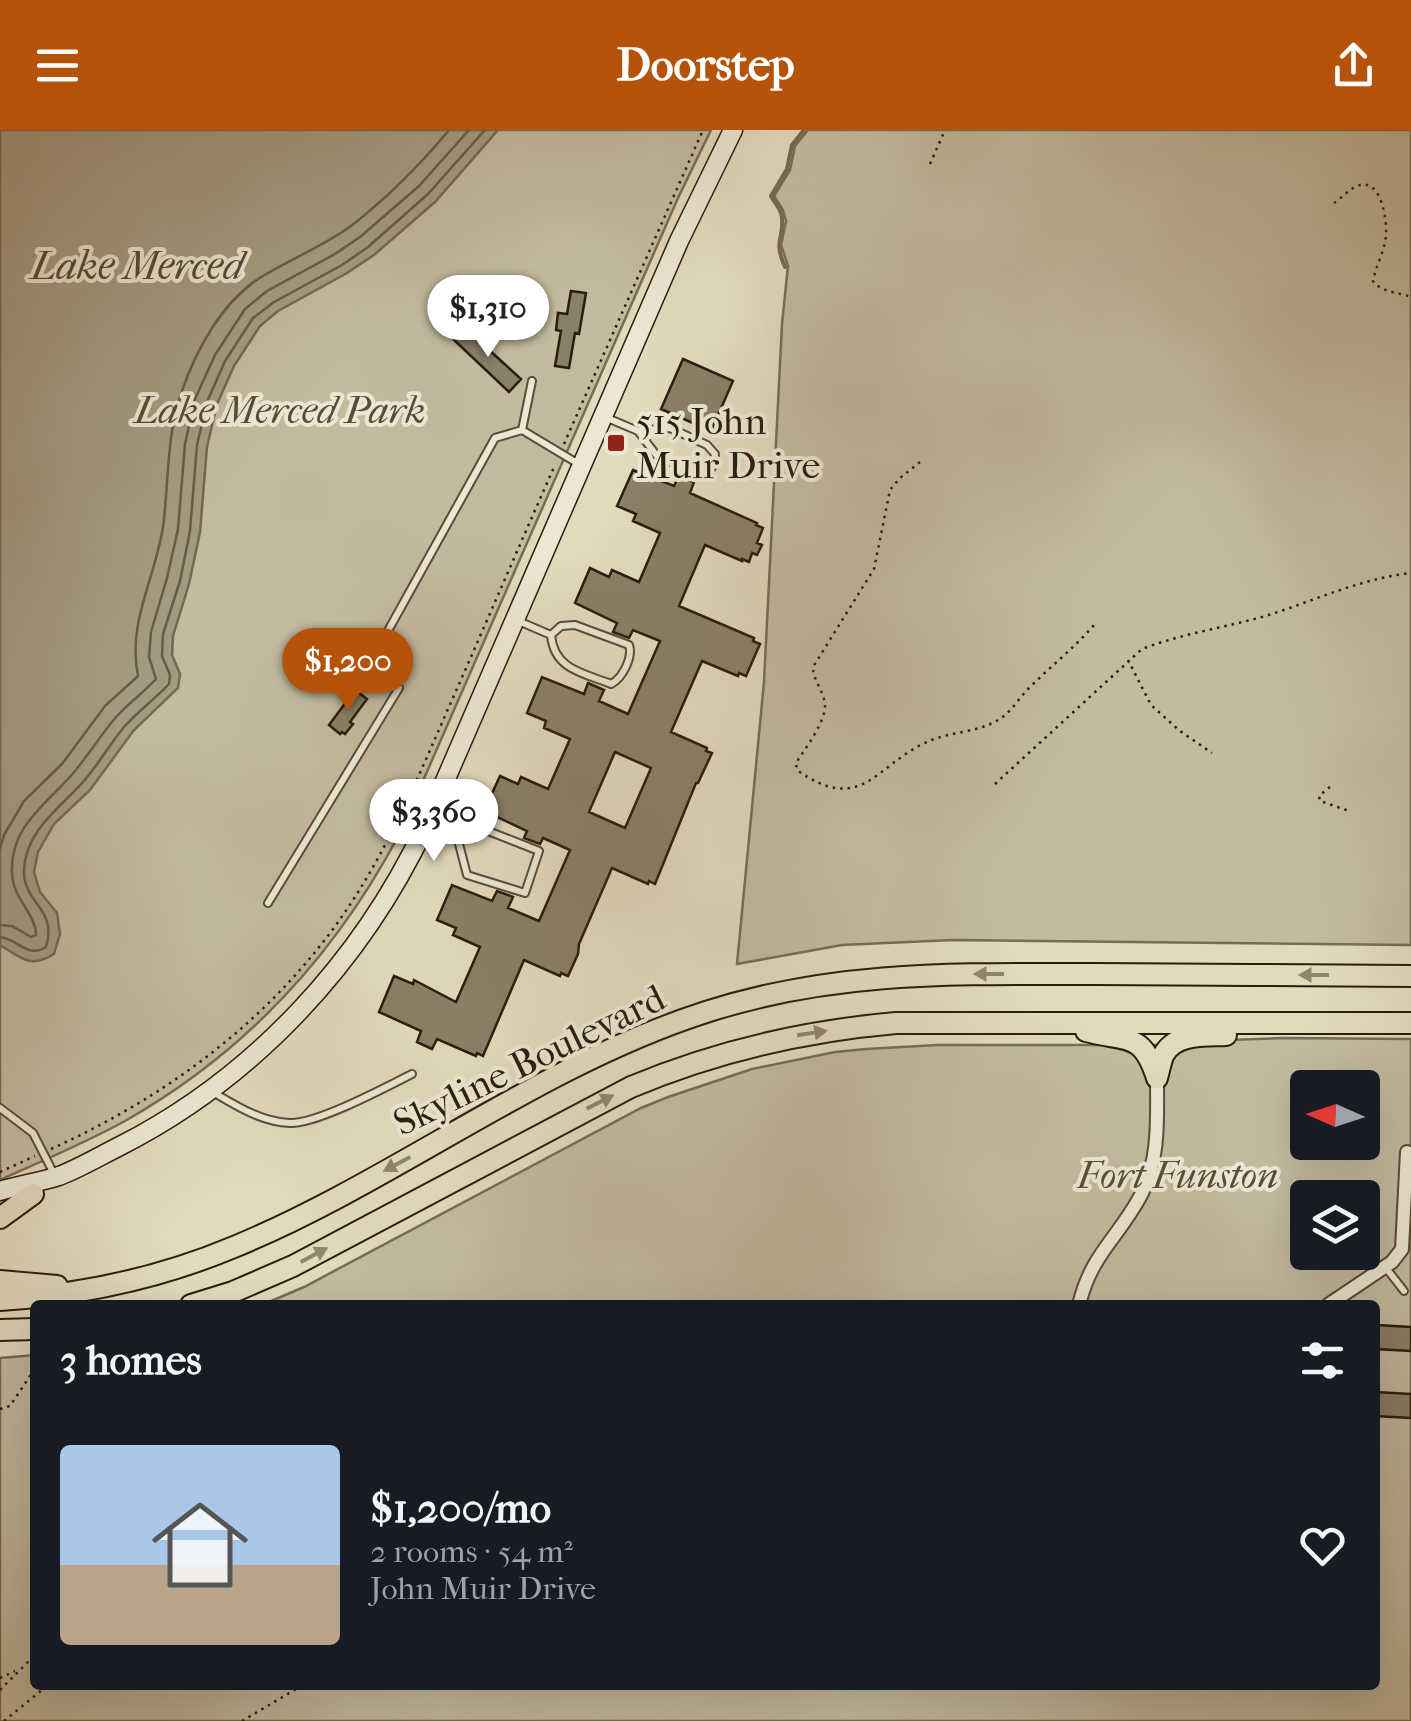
<!DOCTYPE html>
<html lang="en">
<head>
<meta charset="utf-8">
<style>
	:root { --surface:#171b24; --page:#242831; --text:#f1f3f6; --muted:#9ea1a6; --accent:#b45309 }
	body { margin:0; font-family:"IM FELL French Canon",serif; background:var(--page); color:var(--text); height:100vh; display:flex; flex-direction:column; font-size:38px; white-space:nowrap }
	* { box-sizing:border-box; margin:0 }
	p { font-size:32px; color:var(--muted) }
	.icon { flex:none; width:55px; height:55px; fill:none; stroke:currentColor; stroke-width:2; stroke-linecap:round; stroke-linejoin:round }
	.map { position:relative; flex:1; overflow:hidden }
	.side { position:absolute; left:30px; top:1170px; width:1350px; height:390px; display:flex; flex-direction:column; background:var(--surface); border-radius:10px; box-shadow:0 10px 40px #0002 }
	.side>* { flex:none }
	.needle { width:65px; rotate:273deg }
	.fabs { position:absolute; left:1290px; top:940px; display:grid; gap:20px }
	.fabs a { display:grid; place-items:center; width:90px; height:90px; border-radius:10px; background:var(--surface); box-shadow:0 10px 40px #0002; font-size:50px }
	.price { position:absolute; translate:-50% -85px; padding:0 22px; border-radius:35px; background:#fff; color:#222; font-size:32px; line-height:65px; filter:drop-shadow(0 2px 5px #0008) }
	.price::after { content:''; position:absolute; left:50%; top:60px; width:30px; height:22px; margin-left:-15px; background:inherit; clip-path:polygon(0 0,100% 0,50% 100%) }
	.price.selected { background:var(--accent); color:#fff }
	ul { padding:0; list-style:none }
	li { display:flex; align-items:center; gap:30px; height:250px; padding:0 30px }
	li span { display:grid; place-items:center; flex:none; width:280px; height:200px; border-radius:10px; color:#555 }
	li>.icon { margin-inline-start:auto }
	span .icon { width:120px; height:120px; fill:#fffc; stroke-width:1 }
	li b { font-size:42px }
	h2 { display:flex; justify-content:space-between; align-items:center; height:120px; padding:0 30px; font-size:42px }
	header { display:flex; justify-content:space-between; align-items:center; height:130px; padding:0 30px; background:var(--accent); color:#fff; font-size:45px; font-weight:700 }
	.map>svg:first-child { display:block }
</style>
</head>
<body>
<header><svg class="icon" aria-label="menu" viewBox="0 0 24 24"><path d="M4 6h16M4 12h16M4 18h16"/></svg>Doorstep<svg class="icon" aria-label="share" viewBox="0 0 24 24"><path d="M12 15V3M7 8l5-5 5 5M5 13v7h14v-7"/></svg></header>
<div class="map">
<svg width="1411" height="1591" viewBox="0 0 1411 1591">
	<rect width="100%" height="100%" fill="#e2dabd"/>
	<filter id="stains"><feTurbulence type="fractalNoise" baseFrequency=".002" numOctaves="4"/><feColorMatrix values="0 0 0 0 .2 0 0 0 0 .09 0 0 0 0 .02 0 0 0 .5 -.17"/></filter>
	<radialGradient id="worn" r=".72"><stop offset=".6" stop-color="#630" stop-opacity="0"/><stop offset="1" stop-color="#630" stop-opacity=".3"/></radialGradient>
	<!-- green -->
	<path fill="#c3ba9f" stroke="#776c56" stroke-width="2.5" fill-rule="evenodd" d="M0,0h711l-33,68 -277,633c-64,122 -156,222 -276,290 -40,22 -83,40 -125,59z
		M808,0h603v815l-458,-5 -111,5 -105,19 27,-282 18,-358 6,-58 -7,-21 5,-24 -3,-11 -9,-14 16,-26 5,-24z
		M1283,908l128,1v682h-1411v-363l35,-3v330h1340v-380h-1113l42,-18 337,-179 27,-11 84,-28 83,-17 31,-3 71,-4h253l9,-4zM1308,958h54v54h-54zM1308,1068h54v54h-54z"/>
	<!-- water -->
	<path fill="#a49a81" stroke="#746852" stroke-width="2.5" d="M0,0h498l-63,72 -61,53 -27,18 -69,38 -18,15 -26,40 -17,38 -10,43 -7,85 -11,52 -16,52 -1,19 8,19 -2,14 -44,42 -44,60 -36,34 -16,28 -4,20 6,20 17,21 3,21 -6,20c-24,15 -33,4 -54,-9z"/>
	<g fill="none" stroke-linecap="round" stroke-linejoin="round">
		<!-- shore -->
		<path stroke="#685c46" stroke-width="2.5" d="M0,719l4,-14 20,-34 38,-37 43,-58 33,-30c-11,-53 17,-97 25,-149 6,-45 3,-92 19,-136 14,-41 39,-87 76,-112 30,-19 64,-32 93,-53 36,-28 69,-61 98,-96
			M0,795l12,1 19,11 5,-2c0,-22 -24,-36 -24,-63 -2,-48 38,-70 63,-101 15,-18 27,-38 42,-55 12,-13 27,-24 39,-37l-7,-22 2,-25 16,-54 11,-49 7,-85 10,-45 20,-44 30,-46 22,-18 68,-37 25,-17 59,-51 50,-56
			M0,807c18,2 28,22 46,10 12,-39 -23,-43 -22,-77 2,-40 35,-61 59,-88 15,-17 27,-38 41,-55 14,-16 31,-28 45,-43l1,-9 -8,-19 1,-22 17,-53 10,-50 7,-86 10,-43 18,-41 28,-43 21,-16 68,-37 26,-18 60,-53 57,-64"/>
		<!-- stream -->
		<path stroke="#746852" stroke-width="4" d="M785,137c-12,-27 -1,-27 -3,-49 0,-8 -7,-14 -11,-22l16,-27 5,-24 12,-15"/>
	</g>
	<!-- building -->
	<path fill="#8a7f68" stroke="#2b1d0c" stroke-width="2.5" fill-rule="evenodd" d="M571,161l15,2 -7,41 -4,-1 -6,35 -14,-2 6,-35 -5,-1 2,-17 9,1z
		M465,198l56,51 -12,13 -55,-52z
		M683,229l50,22 -22,50 -50,-22z
		M633,340l41,16 5,-10 15,6 -4,11 67,30 -1,2 7,3 -6,15 5,2 -5,10 -5,-2 -3,9 -7,-3v2l-37,-16 -26,61 75,32 -1,3 7,3 -14,32 -7,-3 -1,3 -36,-15 -31,71 36,16 -1,3 6,2 -14,30h-2l-41,101 -6,-3 -1,3 -36,-16 -33,76 -1,10 -10,22 -7,-3 -1,3 -36,-16 -41,96 -6,-3 -1,3 -39,-17 -5,10 -15,-7 4,-11 -42,-19 15,-36 19,8 1,-4 42,22 24,-55 -27,-12 3,-7 -19,-8 15,-35 40,16 5,-10 11,4 5,2 -5,11 31,13 31,-71 -27,-12 -3,6 -16,-6 3,-7 -43,-20 16,-35 18,8 3,-7 27,12 22,-50 -26,-11 2,-7 -19,-8 15,-36 42,17 4,-11 16,7 -5,11 29,13 32,-73 -27,-11 -4,8 -16,-6 4,-9 -42,-20 15,-35 19,9 3,-7 27,12 21,-49 -27,-12 3,-7 -19,-8zM615,622l36,16 -26,60 -36,-16z
		M355,560l12,9 -17,23 3,2 -8,10 -3,-2 -2,2 -11,-9z
		M1377,1195l34,2v24l-35,-2z
		M1375,1262l36,2v24l-36,-2z"/>
	<g fill="none" stroke-linecap="round" stroke-linejoin="round">
		<!-- lane casing -->
		<g stroke="#594c38" stroke-width="10">
			<path id="lane" d="M605,287l33,14 19,25 37,17 12,1 8,-9 1,-11 -8,-9 -37,-17 -32,3
				M522,300l10,-49
				M516,490l35,15
				M575,495l54,20c4,12 -6,33 -18,39 -27,-11 -57,-14 -60,-49l10,-9z
				M426,698l32,12 9,35 58,18 14,-42 -56,-22 -25,11
				M268,773l131,-215 -30,-23 126,-227 27,-8 55,33
				M211,961c24,14 50,31 79,32 27,1 96,-36 122,-49
				M0,978l33,25 22,43
				M1386,1138l18,23"/>
		</g>
		<!-- street casing -->
		<g stroke="#594c38" stroke-width="16">
			<path id="street" d="M1079,1175c12,-51 40,-68 62,-110 19,-36 16,-77 16,-117
				M1328,1175l64,-43 10,-13 5,-97"/>
		</g>
		<!-- secondary casing -->
		<g stroke="#2b1d0c" stroke-width="21">
			<path id="secondary" d="M0,1061c19,-6 40,-9 59,-15 21,-8 41,-20 61,-30 134,-68 241,-184 305,-319l254,-586 54,-111"/>
		</g>
		<!-- primary casing -->
		<g stroke="#2b1d0c" stroke-width="24">
			<path id="primary" d="M1086,901c41,11 56,0 71,47
				M1157,948c2,-7 4,-18 7,-24 12,-21 41,-18 62,-19
				M0,1088l33,-24
				M0,1151l57,5
				M0,1170c80,-5 160,-22 234,-53 162,-67 304,-181 472,-235 130,-42 254,-38 388,-38 106,1 211,1 317,2
				M191,1175l42,-13 60,-26 338,-179c86,-36 173,-56 265,-64h515
				M0,1200l35,-1"/>
		</g>
		<!-- path -->
		<path stroke="#2b1d0c" stroke-width="2.5" stroke-dasharray="2.5 5" stroke-linecap="butt" d="M930,34l15,-34
			M1334,73c8,-5 17,-16 26,-18 22,-5 27,36 26,50 -1,16 -10,30 -13,46 9,12 25,11 38,16
			M564,314l139,-314
			M920,332l-20,16 -10,12 -16,79 -61,98c0,14 11,24 12,38 1,16 -20,44 -29,58l1,7c65,46 78,-5 130,-28 23,-11 53,-9 74,-24 11,-7 18,-20 27,-29 22,-22 46,-41 67,-65
			M1128,530l23,45 29,26 32,22
			M995,654l147,-135c39,-15 80,-21 120,-32 50,-15 96,-38 149,-44
			M1330,657l-11,9 1,5 29,10
			M51,1019c108,-49 203,-117 276,-212 53,-69 86,-148 121,-228 36,-81 71,-163 107,-244
			M0,1042l35,-16
			M0,1279l10,-3 22,-33
			M0,1548l15,-7
			M0,1560l35,-35
			M4,1591l44,-36
			M242,1591l61,-36"/>
		<!-- lane -->
		<use href="#lane" stroke="#ece7d4" stroke-width="6"/>
		<!-- street -->
		<use href="#street" stroke="#ece7d4" stroke-width="12"/>
		<!-- secondary -->
		<use href="#secondary" stroke="#ece7d4" stroke-width="18"/>
		<!-- primary -->
		<use href="#primary" stroke="#e2dabd" stroke-width="20"/>
	</g>
	<!-- one-way arrows -->
	<defs><path id="oneway-solid" d="M-6-.8H1V-3.2L6.5 0L1 3.2V.8H-6Z" transform="scale(2.5)"/></defs>
	<g fill="#90856d">
		<use href="#oneway-solid" transform="translate(989 844) rotate(180)"/>
		<use href="#oneway-solid" transform="translate(1314 845) rotate(-180)"/>
		<use href="#oneway-solid" transform="translate(812 903) rotate(-9)"/>
		<use href="#oneway-solid" transform="translate(600 972) rotate(-27)"/>
		<use href="#oneway-solid" transform="translate(397 1034) rotate(152)"/>
		<use href="#oneway-solid" transform="translate(314 1125) rotate(-28)"/>
	</g>
	<!-- markers -->
	<rect fill="#8f2418" stroke="#ece7d4" stroke-width="4" x="606" y="303" width="20" height="20" rx="5"/>
	<g text-anchor="middle" stroke-width="8" stroke-linejoin="round" paint-order="stroke">
		<!-- park labels -->
		<g font-size="38" font-style="italic" fill="#594c38" stroke="#ece7d4">
			<text x="280" y="293">Lake Merced Park</text>
			<text x="1178" y="1058">Fort Funston</text>
		</g>
		<!-- poi labels -->
		<g font-size="38" fill="#2b1d0c" stroke="#ece7d4" text-anchor="start">
			<text x="636" y="304">515 John<tspan x="636" dy="44">Muir Drive</tspan></text>
		</g>
		<!-- street labels -->
		<g font-size="38" fill="#2b1d0c" stroke="#ece7d4">
			<text transform="translate(529 930) rotate(-26)" y="13">Skyline Boulevard</text>
		</g>
		<!-- water labels -->
		<g font-size="40" font-style="italic" fill="#554935" stroke="#ece7d4">
			<text x="137" y="149">Lake Merced</text>
		</g>
	</g>
	<rect width="100%" height="100%" filter="url(#stains)"/>
	<rect width="100%" height="100%" fill="url(#worn)"/>
</svg>
<div class="fabs">
<a><svg class="needle" viewBox="-14 -14 28 28"><path d="M0-13l5 13h-10z" fill="#e53935"/><path d="M0 13l5-13h-10z" fill="#9ea1a6"/></svg></a>
<a><svg class="icon" aria-label="layers" viewBox="0 0 24 24"><path d="M12 4l9 5-9 5-9-5zM3 14l9 5 9-5"/></svg></a>
</div>
<b class="price" style="left:488px;top:230px">$1,310</b>
<b class="price selected" style="left:348px;top:583px">$1,200</b>
<b class="price" style="left:434px;top:734px">$3,360</b>
<section class="side">
<h2>3 homes<svg class="icon" aria-label="filters" viewBox="0 0 24 24"><path d="M4 7h16M4 17h16"/><circle cx="9" cy="7" r="2"/><circle cx="15" cy="17" r="2"/></svg></h2>
<ul>
<li><span style="background:linear-gradient(#a9c7e8 60%,#b9a48a 0)"><svg class="icon" aria-label="home" viewBox="0 0 24 24"><path d="M3 11l9-7 9 7M6 9v11h12V9"/></svg></span><div><b>$1,200/mo</b><p>2 rooms · 54 m²</p><p>John Muir Drive</p></div><svg class="icon" aria-label="heart" viewBox="0 0 24 24"><path d="M12 20l-8-8c-3-5 5-10 8-4 3-6 11-1 8 4z"/></svg></li>
</ul>
</section>
</div>
</body>
</html>
